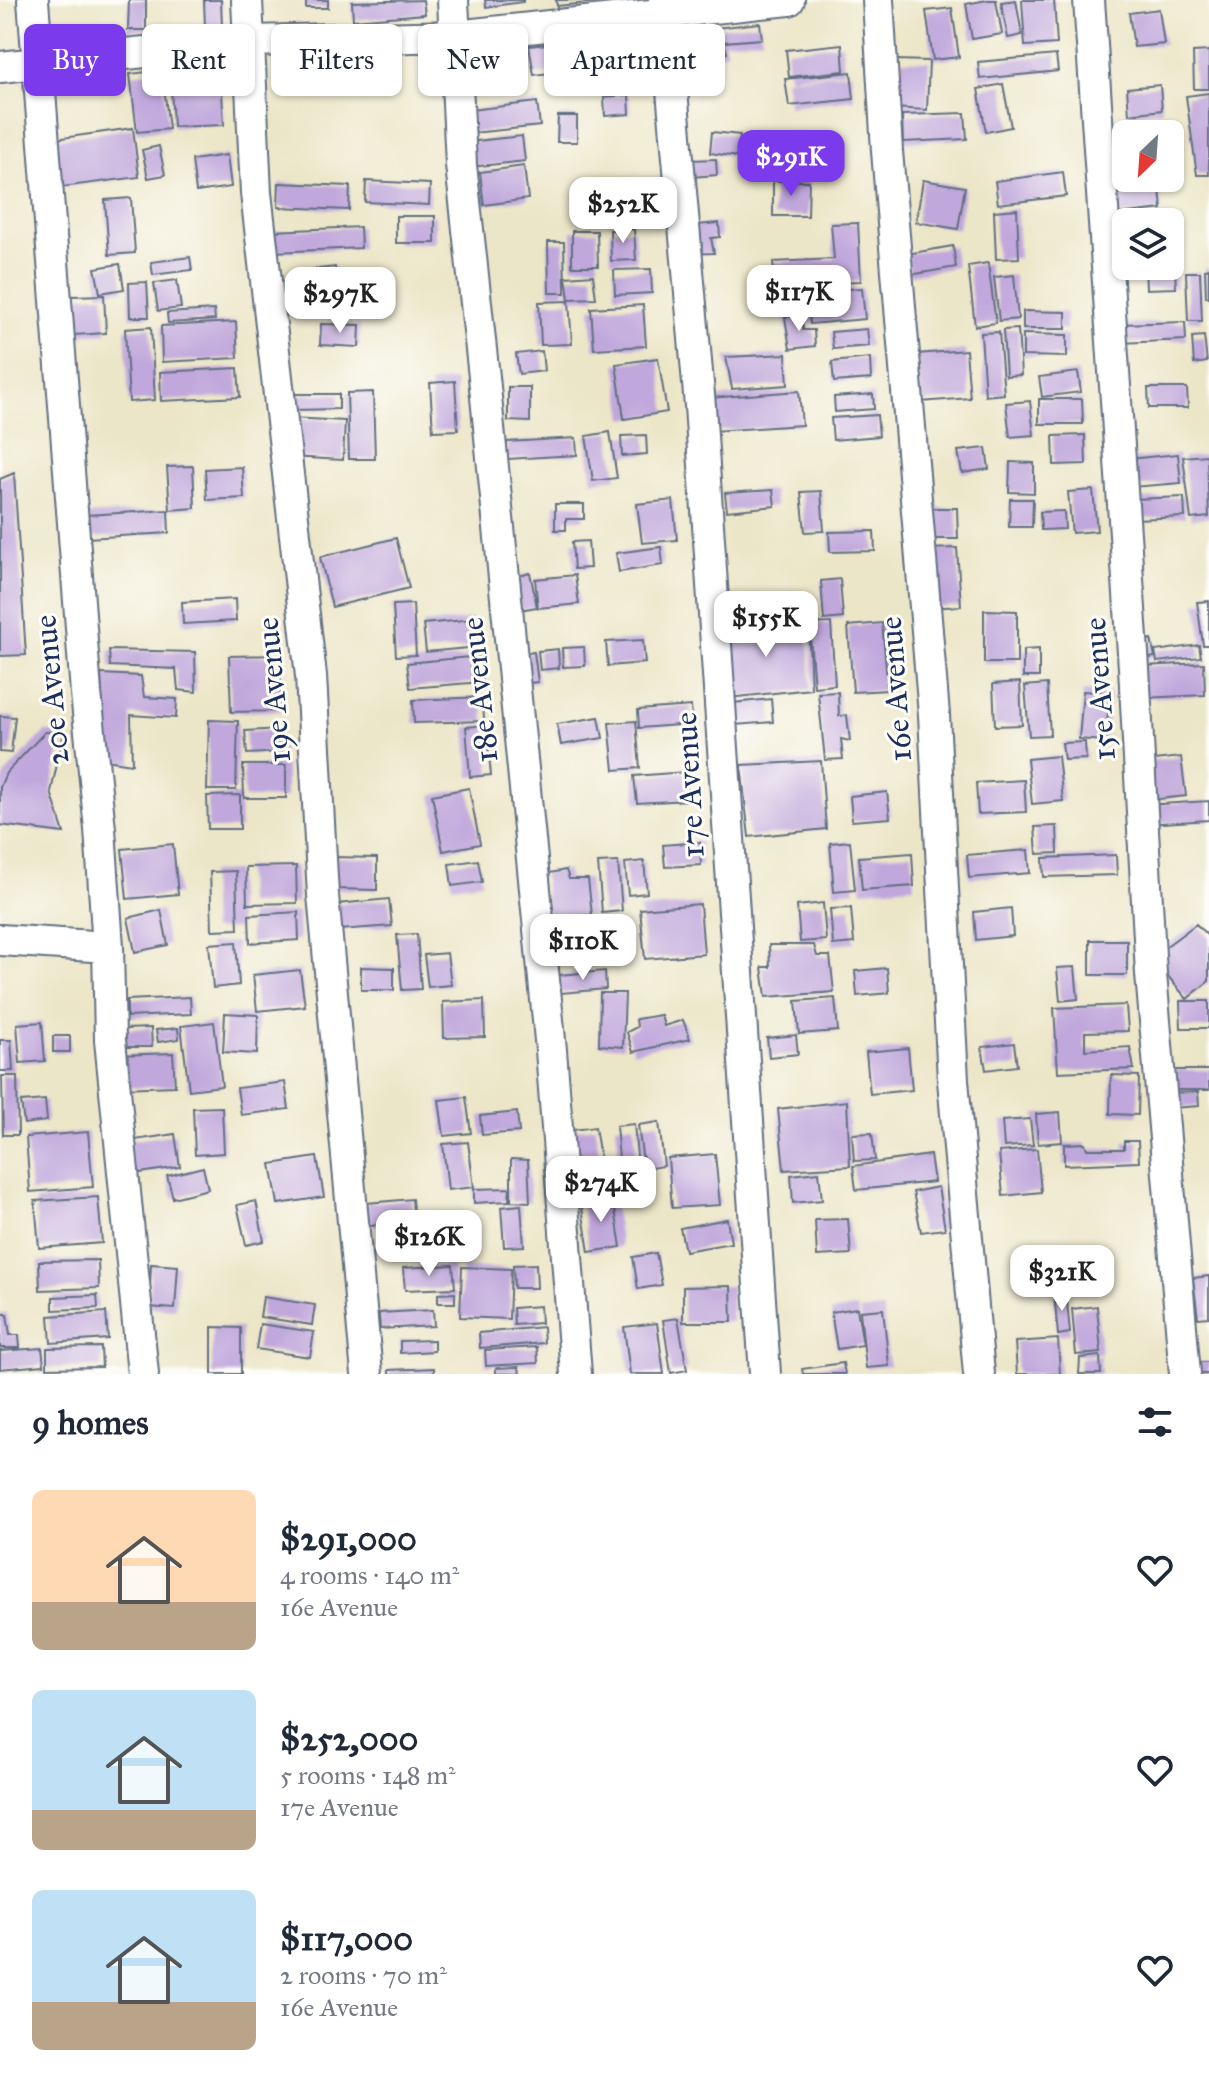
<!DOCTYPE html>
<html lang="en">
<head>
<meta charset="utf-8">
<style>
	:root { --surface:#fff; --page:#f6f6f7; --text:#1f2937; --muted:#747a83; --accent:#7c3aed }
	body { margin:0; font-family:"IM FELL Great Primer",serif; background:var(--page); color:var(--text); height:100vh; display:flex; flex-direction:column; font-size:30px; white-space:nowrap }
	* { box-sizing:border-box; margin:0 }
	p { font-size:26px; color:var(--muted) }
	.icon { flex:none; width:44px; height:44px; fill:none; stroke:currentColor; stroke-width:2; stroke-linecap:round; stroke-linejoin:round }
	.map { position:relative; height:1374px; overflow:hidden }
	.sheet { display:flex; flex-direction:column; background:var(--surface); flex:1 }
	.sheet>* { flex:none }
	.banner { position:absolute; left:24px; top:24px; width:800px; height:72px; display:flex; gap:16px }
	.needle { width:52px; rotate:205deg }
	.tools { position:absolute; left:1112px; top:120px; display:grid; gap:16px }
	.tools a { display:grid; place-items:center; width:72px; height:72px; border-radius:12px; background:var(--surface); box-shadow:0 2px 6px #0004; font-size:40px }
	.price { position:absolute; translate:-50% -68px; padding:0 18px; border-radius:16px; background:#fff; color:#222; font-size:26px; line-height:52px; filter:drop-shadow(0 2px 4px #0008) }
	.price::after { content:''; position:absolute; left:50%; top:48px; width:24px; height:18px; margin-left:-12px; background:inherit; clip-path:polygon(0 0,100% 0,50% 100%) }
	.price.on { background:var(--accent); color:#fff }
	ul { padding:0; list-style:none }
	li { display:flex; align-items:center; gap:24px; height:200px; padding:0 32px }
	li span { display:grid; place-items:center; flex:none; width:224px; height:160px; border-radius:12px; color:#555 }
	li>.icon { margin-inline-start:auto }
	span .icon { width:96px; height:96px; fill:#fffc; stroke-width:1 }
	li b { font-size:34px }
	h2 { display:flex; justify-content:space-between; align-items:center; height:96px; padding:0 32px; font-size:34px }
	.chip { padding:0 28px; border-radius:12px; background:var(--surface); box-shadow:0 2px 6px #0004; font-size:28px; line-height:72px }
	.chip.on { background:var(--accent); color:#fff }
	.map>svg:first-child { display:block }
</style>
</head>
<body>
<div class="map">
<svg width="1209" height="1374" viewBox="0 0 1209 1374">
	<rect width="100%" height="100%" fill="#fdfcf7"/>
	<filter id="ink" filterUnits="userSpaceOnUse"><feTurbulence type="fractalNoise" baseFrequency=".0125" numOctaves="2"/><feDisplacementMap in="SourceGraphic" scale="16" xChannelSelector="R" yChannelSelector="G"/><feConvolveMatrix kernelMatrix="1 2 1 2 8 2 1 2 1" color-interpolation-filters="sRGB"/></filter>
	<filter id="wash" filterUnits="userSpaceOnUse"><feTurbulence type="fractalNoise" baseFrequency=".006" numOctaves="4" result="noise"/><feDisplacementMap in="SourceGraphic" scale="32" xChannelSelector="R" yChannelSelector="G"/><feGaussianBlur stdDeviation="1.8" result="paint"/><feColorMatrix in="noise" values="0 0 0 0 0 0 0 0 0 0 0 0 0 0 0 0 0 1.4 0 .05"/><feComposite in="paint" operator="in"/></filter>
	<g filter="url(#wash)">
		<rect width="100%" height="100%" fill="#ece6c8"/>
		<g id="blocks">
			<!-- building -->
			<path fill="#c0a7dc" d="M129,0h17v30h-18z
				M204,0h17l1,27h-17z
				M306,0h22v8h-22z
				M423,0l2,14 -72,6 -1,-18z
				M485,0h38v2l-37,5z
				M556,0h42v2l-41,4z
				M987,0h9l6,34 -30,5 -6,-35z
				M1016,0l6,35 -14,3 -7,-36z
				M1022,0h32l3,44 -32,2z
				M952,8l7,49 -26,3 -7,-49z
				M1159,9l5,35 -30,3 -5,-34z
				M760,23l2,16 -38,3 3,11 -12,1 -4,-9 -38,5 -3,-17z
				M623,41l3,39 -26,1 -3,-39z
				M578,42l3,27 -22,2 -2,-27z
				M547,44l4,29 -17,2 -5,-29z
				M842,44l2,27 -55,6 -3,-27z
				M527,46l1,18 -53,4 -2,-19z
				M395,50l1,23 -37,2 -1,-23z
				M1209,51v38h-15l-1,-37z
				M1056,55l2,16 -78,8 -2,-17z
				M894,60l35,1 -2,49 -35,-2z
				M220,63l4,62 -51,2 -3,-62z
				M162,70l7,59 -32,3 -7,-58z
				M851,72l3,27 -65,7 -4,-27z
				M1003,84l8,43 -25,5 -8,-43z
				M1160,85l2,25 -33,4 -2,-26z
				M1209,93v82h-12l-11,-79z
				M629,95l1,19 -25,2 -1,-19z
				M537,102l3,24 -67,7 -3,-23z
				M965,113l2,26 -64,3 -1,-27z
				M558,116h19v26h-20z
				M133,128l6,49 -77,10 -7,-48z
				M712,132l28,3 -2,22 -28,-4z
				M522,136l3,25 -54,6 -3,-25z
				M159,146l6,29 -17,3 -6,-28z
				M227,155l4,32 -35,5 -4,-32z
				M716,159l1,16 -26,2 -1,-17z
				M524,166l4,33 -44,6 -4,-33z
				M1063,172l3,24 -68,8 -3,-23z
				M1159,179l3,30 -51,6 -3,-31z
				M923,180l42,7 -7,42 -42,-7z
				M366,181l64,3 -1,21 -64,-3z
				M773,181h36l-1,35h-35z
				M279,183l71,3 -1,24 -71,-3z
				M131,198l4,55 -26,2 -4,-55z
				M1017,209l2,49 -23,1 -2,-48z
				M396,216h39v27h-39z
				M719,223l1,14 -9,1 3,15 -25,1 -3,-28z
				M858,223l3,58 -86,3 -2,-22 61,-3 -3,-35z
				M360,227l1,21 -87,4 -1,-21z
				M634,229l2,31 -25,1 -1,-31z
				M572,231h25l1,35h-26z
				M1118,232h8v18l-6,1z
				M548,242h16l1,51h-16z
				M953,246l3,21 -46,8 -3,-21z
				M1170,251h4l2,37 -30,1 -1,-23h25z
				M190,257l2,13 -39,5 -2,-13z
				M988,263l8,60 -21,3 -7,-60z
				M120,264l4,25 -24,4 -5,-25z
				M335,267l4,39 -42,5 -5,-39z
				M1209,268v29h-3l-1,-28z
				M651,269l1,24 -37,2 -1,-25z
				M1186,272h14l2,49h-14z
				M593,275l3,23 -27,1 -3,-22z
				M1014,275l4,44 -19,2 -5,-44z
				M177,280l4,28 -23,3 -4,-28z
				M147,282l2,35h-19l-1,-34z
				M862,288l3,31 -55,5 -3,-32z
				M104,295l2,38 -32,2 -3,-39z
				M569,301l3,43 -31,1 -2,-43z
				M643,305l3,41 -52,3 -3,-41z
				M214,310l1,10 -47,3 -1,-10z
				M1023,311l43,1v17h-43z
				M802,315l1,15h11l1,16 -25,3 -5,-32z
				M236,322l2,36 -76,4 -1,-36z
				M1185,322l1,18 -66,3 -1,-19z
				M321,324l39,1 -1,22 -39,-2z
				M151,327l4,73 -26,2 -4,-73z
				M867,329l2,17 -36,3 -2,-17z
				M1018,329l3,46 -15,1 -3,-46z
				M999,332l5,62 -19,2 -4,-63z
				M1023,334l44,1v22l-44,-1z
				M1204,336l3,26 -13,2 -2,-27z
				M966,350l4,48 -49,4 -4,-48z
				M542,351l2,20 -25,3 -3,-20z
				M786,354l2,31 -56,4 -6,-32z
				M658,358l9,54 -43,7 -8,-55z
				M870,358l1,21 -37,3 -2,-20z
				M238,368l2,29 -79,4 -1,-29z
				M1078,372l3,20 -39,5 -3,-20z
				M455,381l3,49 -25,1 -3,-48z
				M508,387h22v35l-22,-1z
				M1148,388h39l1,20h-39z
				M799,391l3,34 -89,6 -3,-33z
				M373,392l2,67h-26l-2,-66z
				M291,394h48v15l-47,1z
				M873,394l1,15 -39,3 -1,-15z
				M1039,399h43l1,25h-44z
				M1030,401l4,34 -24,2 -4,-34z
				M877,415l2,21 -46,4 -2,-22z
				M291,418l54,3 -2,39 -54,-3z
				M610,432l7,46 -24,3 -7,-45z
				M646,435l1,19 -25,2 -1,-20z
				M1085,435l1,29 -32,1 -1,-29z
				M576,438l1,17 -70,4v-17z
				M986,448l3,21 -27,4 -4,-22z
				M1178,454l3,29 -49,4 -3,-28z
				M1207,455l2,62 -18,2 -8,-62z
				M1010,462l24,1v30l-25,-1z
				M193,466l2,42 -25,2 -3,-43z
				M242,467l2,31 -37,2 -2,-31z
				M14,473l12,182 -26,1v-177z
				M773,490l2,16 -48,5 -2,-18z
				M1093,490l4,41 -25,2 -4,-41z
				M821,491l3,40 -19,1 -4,-40z
				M1184,497l1,20 -51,2 -1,-20z
				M1010,499h23l-1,28h-23z
				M673,500l4,40 -35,3 -5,-39z
				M555,504h29v15h-18v11h-11z
				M931,508h26l1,31h-26z
				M168,510l1,23 -82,5 -1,-23z
				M1064,511l1,18 -24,1 -1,-18z
				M874,531l1,20 -45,1 -1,-20z
				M396,538l13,50 -77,19 -12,-50z
				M588,541l2,27 -16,1 -2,-27z
				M661,547l2,18 -44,7 -3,-19z
				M957,548l4,58 -34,2 -3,-59z
				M530,573l7,34 -18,3 -8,-32z
				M575,575l4,29 -41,4 -3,-29z
				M840,579l3,39 -19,2 -3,-39z
				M235,599l1,22 -53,3 -1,-22z
				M1209,601v44h-6l-6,-43z
				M413,604l3,51 -20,1 -3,-51z
				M984,610l33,1v52h-33z
				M475,619l3,28 -52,5 -3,-28z
				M831,623l4,62 -21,2 -5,-63z
				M882,623l6,67 -35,2 -5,-66z
				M808,624l3,65 -82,9 -10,-72z
				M1151,639l4,18 -14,3 -4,-18z
				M643,640l2,23 -37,3 -2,-24z
				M1199,645l2,12 -44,5 -2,-11z
				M584,647l1,19 -22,1 -1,-19z
				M558,649l1,19 -19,2 -2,-19z
				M1039,649v28h-16v-27z
				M109,650l86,2 1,40 -18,-2 -2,-21 -66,-3z
				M534,652l4,30 -18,2 -4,-29z
				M280,655l1,56 -50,1 -2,-56z
				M480,656l2,26 -72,6 -3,-25z
				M1204,663l1,32 -62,3 -1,-32z
				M101,674l40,2 3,21 33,2 -1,19 -45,-3 1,49 -27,-4z
				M1020,682l2,43 -27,1 -2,-42z
				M1047,684l3,51 -21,1 -4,-50z
				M1083,691l27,2 -5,48 -26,-2z
				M838,692l1,24 8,-1 3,26 -9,-2 2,20 -18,1 -7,-67z
				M483,697l1,24 -70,2 -1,-23z
				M771,699l2,23 -38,3 -2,-22z
				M691,706l1,18 -53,4 -1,-18z
				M0,716l15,1 -4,36 -11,-1z
				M599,717l4,21 -42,7 -4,-21z
				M209,720l29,1 -2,69h-29z
				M636,721l4,47 -26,2 -5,-47z
				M486,725l5,50 -21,2 -4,-50z
				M281,729l2,23 -36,2 -2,-23z
				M45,732h19l-13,60 13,41 -64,-8v-38l6,-14z
				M1085,742l1,17 -22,1 -2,-17z
				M1058,756l5,45 -31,3 -5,-45z
				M1181,757l5,39 -36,4 -5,-39z
				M821,761l5,68 -77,8 -8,-72z
				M243,765h43v33h-42z
				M685,772l3,28 -51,3 -3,-27z
				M1024,780l2,32 -48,2 -2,-31z
				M469,788l11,56 -37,7 -11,-56z
				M887,792l3,26 -38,3 -2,-25z
				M240,795v34h-32l-1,-33z
				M1209,801v19l-62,4 -3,-19z
				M1057,826l1,27 -21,1 -2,-27z
				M850,841l5,49 -21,2 -4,-49z
				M700,842l1,23 -36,2 -2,-22z
				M173,844l5,50 -51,5 -5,-50z
				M1028,850l2,23 -61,5 -2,-23z
				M912,853l2,33 -52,4 -3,-33z
				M1116,855l1,20 -73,2 -1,-19z
				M334,857l43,1v32l-44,-1z
				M478,860l4,22 -30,4 -3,-22z
				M644,861l3,32 -19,2 -3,-32z
				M618,862l4,49 -20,2 -4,-50z
				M296,866l1,37 -50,1 -1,-37z
				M566,870l3,9h19l4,36 -45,3 -3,-44z
				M236,871l2,58 -26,1 -2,-58z
				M389,899l3,27 -53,4 -2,-26z
				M823,903l3,37 -26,2 -3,-36z
				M700,904l4,50 -59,5 -5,-50z
				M851,908l3,35 -21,2 -3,-36z
				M1011,908l2,28 -37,4 -2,-28z
				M161,910l7,35 -33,7 -7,-34z
				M298,912l1,28 -49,3 -1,-28z
				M593,920l2,18 -34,3 -1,-19z
				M1196,924l12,12 1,-2v47l-22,18 -35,-42z
				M417,934l4,55 -19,1 -5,-55z
				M1090,940h37v35h-37z
				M236,942l3,43 -26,3 -4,-44z
				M769,945h45l3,11h13l4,36 -68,5 -4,-30h8z
				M447,953l4,32 -23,2 -4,-32z
				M361,967l33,1v22h-33z
				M1075,967l3,32 -18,2 -3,-33z
				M887,968l2,25 -32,3 -2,-25z
				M300,970l5,36 -48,5 -4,-36z
				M605,971l1,18 -45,4 -2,-18z
				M600,993h25l-2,54 -24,-2z
				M190,997l1,17 -64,3v-17z
				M835,998l3,33 -39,3 -3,-33z
				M484,1000l1,37 -41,1 -1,-36z
				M1180,1001h29v27h-28z
				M1126,1005l2,26 -43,1v18l45,-3 4,22 -76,3 -4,-64z
				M225,1013l33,2 -1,39 -34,-2z
				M661,1015l3,11 19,-6 7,19 -57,13 -6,-20 10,-5 -1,-8z
				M42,1022l3,39 -25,2 -3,-39z
				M214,1022l8,64 -33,4 -8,-64z
				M151,1028l1,19h-27l-1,-18z
				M178,1028l1,11 -21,3 -2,-12z
				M796,1035l2,19 -29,3 -2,-19z
				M53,1036h17v16h-17z
				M0,1040h11l2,31h-13z
				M1014,1043l3,23 -31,4 -4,-23z
				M908,1048l4,42 -42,4 -4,-42z
				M173,1053l2,33 -55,2 -2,-33z
				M1174,1070h35v20h-35z
				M1111,1075l28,1 -1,39 -28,-1z
				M2,1076h15l1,59h-15z
				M285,1082l4,27 -48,6 -4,-27z
				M1198,1092l1,14 -27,2 -1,-15z
				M466,1097l5,36 -27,3 -5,-36z
				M45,1100l2,21 -23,3 -3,-22z
				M847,1101l3,65 -66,4 -6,-61z
				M222,1107l2,46 -29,2 -2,-47z
				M517,1112l2,20 -37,3 -2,-19z
				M1060,1112l2,30 -24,2 -2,-30z
				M1030,1119l3,26 -29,2 -2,-26z
				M659,1122l5,44 -20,3 -6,-44z
				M634,1124l5,54 -18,2 -5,-54z
				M595,1127l7,43 -31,4 -6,-43z
				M88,1132l5,55 -63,5 -4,-55z
				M872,1133l3,27 -21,1 -2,-27z
				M175,1134l5,33 -47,7 -5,-33z
				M1124,1141h14l1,21 -75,3v-21l21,-1 2,6h37z
				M468,1142l6,45 -26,3 -5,-46z
				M1037,1149l4,43 -38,4 -4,-44z
				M715,1154l5,51 -48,3 -4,-50z
				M930,1155l4,27 -78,8 -3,-24z
				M317,1157l7,40 -46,7 -7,-40z
				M511,1159l17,1 2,42 -19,-1z
				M203,1167l5,22 -35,9 -6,-22z
				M819,1172l3,28 -29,3 -2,-28z
				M604,1174l3,17 -28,4 -3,-17z
				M938,1187l7,42 -24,3 -8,-40z
				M510,1188l-1,13 -35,2v-14z
				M98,1197l4,46 -63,5 -4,-47z
				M613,1197l8,50 -32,5 -8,-50z
				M412,1199l2,23 -45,4 -2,-23z
				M256,1201l8,40 -18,4 -9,-40z
				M521,1205l3,41 -20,1 -3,-40z
				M727,1219l4,24 -46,8 -5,-23z
				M848,1219l3,35 -34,2 -2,-36z
				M656,1253l6,32 -24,4 -5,-32z
				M98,1260l1,28 -59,2 -1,-29z
				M151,1264l27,2 -3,43 -26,-2z
				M536,1264l1,24h-23l-1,-23z
				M453,1265l2,23 -50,2 -2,-22z
				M462,1267l49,2 -2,50 -49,-2z
				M1209,1276v41l-11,1 -5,-40z
				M731,1286l1,36h-49v-35z
				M1066,1291l4,42 -12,2 -4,-42z
				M455,1293v10h-17v-9z
				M97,1295l1,13 -45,2v-13z
				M263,1297l52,8 -3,20 -52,-8z
				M540,1306l1,17 -27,2 -1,-17z
				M1097,1306l4,47 -25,2 -4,-46z
				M857,1308l6,37 -26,4 -6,-37z
				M883,1309l6,57 -23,2 -6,-57z
				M433,1310l1,16 -54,3 -1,-16z
				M106,1312l2,27 -57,4 -2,-27z
				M0,1314h7l3,21h9l1,13h-20z
				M678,1318l9,52 -16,3 -8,-53z
				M657,1323l7,51h-34l-6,-47z
				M260,1324l54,8 -4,25 -54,-8z
				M212,1327l29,1v46h-29z
				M543,1327l1,16 -64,5 -1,-15z
				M1058,1339l2,35h-43l-2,-32z
				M434,1340v11l-34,2v-12z
				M101,1347l1,20 -55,1v-20z
				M537,1347l1,16 -52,3 -1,-16z
				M42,1348l2,17 -44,4v-18z
				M1100,1356l1,18h-22l1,-16z
				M1190,1362h19v12h-19z
				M843,1363l2,11h-42l-1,-5z
				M519,1367l1,7h-24v-6z
				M434,1368v6h-45v-4z"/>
		</g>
	</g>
	<g filter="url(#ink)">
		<use href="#blocks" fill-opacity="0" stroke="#646f83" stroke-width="2"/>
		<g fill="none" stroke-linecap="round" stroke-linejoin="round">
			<!-- minor casing -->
			<g stroke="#646f83" stroke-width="34">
				<path id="minor" d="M33,0l53,693 14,136 8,118 2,93 33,334
					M247,0l9,193 55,483 12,219 44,479
					M453,0l8,165 23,212 67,673 25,324
					M664,0l36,406 65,968
					M878,0l9,151 47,564 19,365 26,294
					M1089,0l45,668 17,306 34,400
					M0,67l251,-26 204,-5 334,-36
					M0,940l108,7"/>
			</g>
			<!-- minor -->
			<use href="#minor" stroke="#fff" stroke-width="30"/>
		</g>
	</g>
	<g text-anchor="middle" stroke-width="6" stroke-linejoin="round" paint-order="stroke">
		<!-- street labels -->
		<g font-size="32" fill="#1b2f5e" stroke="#fdfcf7">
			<text transform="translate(895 689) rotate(-94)" y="11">16e Avenue</text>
			<text transform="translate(1099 689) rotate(-94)" y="11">15e Avenue</text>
			<text transform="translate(51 690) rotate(-95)" y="11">20e Avenue</text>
			<text transform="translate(273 690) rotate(-95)" y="11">19e Avenue</text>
			<text transform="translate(479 690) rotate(-96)" y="11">18e Avenue</text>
			<text transform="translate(689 785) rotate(-93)" y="11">17e Avenue</text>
		</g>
	</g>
</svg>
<div class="tools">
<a><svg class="needle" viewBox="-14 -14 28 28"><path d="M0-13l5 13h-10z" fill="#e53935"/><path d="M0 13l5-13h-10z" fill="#747a83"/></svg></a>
<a><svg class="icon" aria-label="layers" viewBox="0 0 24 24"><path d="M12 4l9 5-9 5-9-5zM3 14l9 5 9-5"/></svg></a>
</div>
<b class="price on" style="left:791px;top:198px">$291K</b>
<b class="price" style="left:623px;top:245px">$252K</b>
<b class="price" style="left:799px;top:333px">$117K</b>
<b class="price" style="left:340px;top:335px">$297K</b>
<b class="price" style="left:766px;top:659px">$155K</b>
<b class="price" style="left:583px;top:982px">$110K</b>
<b class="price" style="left:601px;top:1224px">$274K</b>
<b class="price" style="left:429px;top:1278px">$126K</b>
<b class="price" style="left:1062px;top:1313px">$321K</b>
<div class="banner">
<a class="chip on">Buy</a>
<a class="chip">Rent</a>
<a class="chip">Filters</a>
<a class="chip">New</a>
<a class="chip">Apartment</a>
</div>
</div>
<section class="sheet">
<h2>9 homes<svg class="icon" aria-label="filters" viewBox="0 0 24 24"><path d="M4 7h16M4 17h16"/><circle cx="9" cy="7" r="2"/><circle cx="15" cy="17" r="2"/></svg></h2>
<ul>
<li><span style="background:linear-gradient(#ffd9b3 70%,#b9a48a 0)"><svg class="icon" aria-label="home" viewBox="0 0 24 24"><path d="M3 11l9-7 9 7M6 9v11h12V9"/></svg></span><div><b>$291,000</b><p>4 rooms · 140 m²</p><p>16e Avenue</p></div><svg class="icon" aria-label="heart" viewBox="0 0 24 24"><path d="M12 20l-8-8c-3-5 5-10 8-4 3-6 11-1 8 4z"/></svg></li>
<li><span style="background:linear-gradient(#bfe0f5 75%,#b9a48a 0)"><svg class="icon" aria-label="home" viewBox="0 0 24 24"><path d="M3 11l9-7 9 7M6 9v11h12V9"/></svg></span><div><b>$252,000</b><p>5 rooms · 148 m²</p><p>17e Avenue</p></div><svg class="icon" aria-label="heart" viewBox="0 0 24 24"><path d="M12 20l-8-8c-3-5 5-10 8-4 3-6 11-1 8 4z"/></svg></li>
<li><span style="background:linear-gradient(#bfe0f5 70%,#b9a48a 0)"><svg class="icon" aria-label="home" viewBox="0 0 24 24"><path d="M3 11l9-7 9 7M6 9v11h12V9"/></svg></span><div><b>$117,000</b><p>2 rooms · 70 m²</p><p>16e Avenue</p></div><svg class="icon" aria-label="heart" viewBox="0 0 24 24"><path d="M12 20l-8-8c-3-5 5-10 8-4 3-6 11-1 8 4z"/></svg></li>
</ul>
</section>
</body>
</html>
